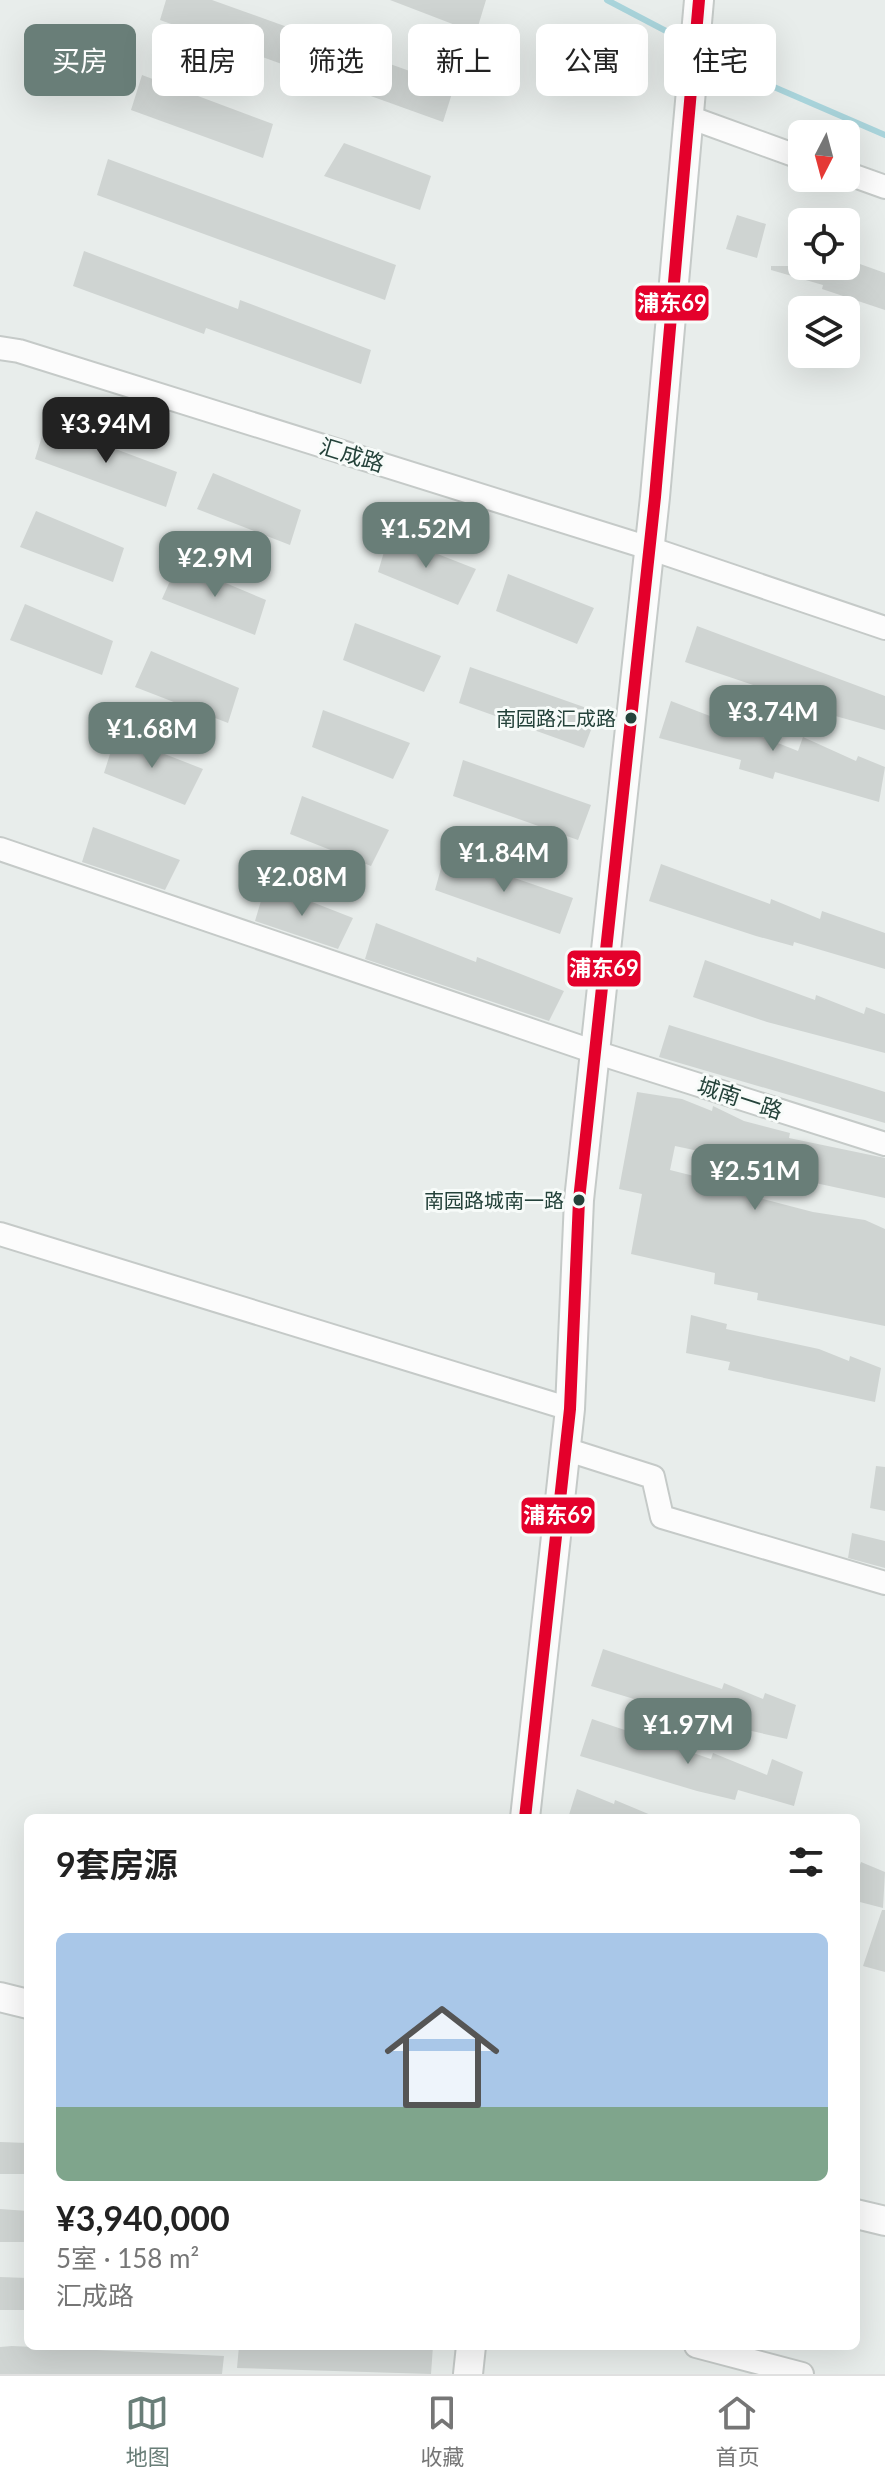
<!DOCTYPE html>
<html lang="zh">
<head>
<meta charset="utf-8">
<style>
	:root { --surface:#fff; --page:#f6f6f6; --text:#222; --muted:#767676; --line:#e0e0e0; --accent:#697e78 }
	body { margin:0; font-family:Lato,"Noto Sans SC",sans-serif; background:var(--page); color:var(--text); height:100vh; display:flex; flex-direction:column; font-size:30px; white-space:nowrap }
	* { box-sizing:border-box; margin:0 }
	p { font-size:26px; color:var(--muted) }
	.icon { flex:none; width:44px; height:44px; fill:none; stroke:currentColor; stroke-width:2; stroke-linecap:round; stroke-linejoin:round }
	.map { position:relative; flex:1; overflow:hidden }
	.drawer { position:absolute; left:24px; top:1814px; width:836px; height:536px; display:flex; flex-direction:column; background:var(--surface); border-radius:12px; box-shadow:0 8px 32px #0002 }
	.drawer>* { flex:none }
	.guide { position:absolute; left:24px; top:24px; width:838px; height:72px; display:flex; gap:16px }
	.needle { width:52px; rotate:186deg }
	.fabs { position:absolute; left:788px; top:120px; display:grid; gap:16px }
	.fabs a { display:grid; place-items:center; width:72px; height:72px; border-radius:12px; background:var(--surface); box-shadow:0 8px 32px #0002; font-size:40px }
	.price { position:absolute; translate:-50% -68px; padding:0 18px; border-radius:16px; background:var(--accent); color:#fff; font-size:26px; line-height:52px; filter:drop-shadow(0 2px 4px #0008) }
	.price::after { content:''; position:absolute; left:50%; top:48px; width:24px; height:18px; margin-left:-12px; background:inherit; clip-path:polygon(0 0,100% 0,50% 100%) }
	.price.selected { background:#222; color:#fff }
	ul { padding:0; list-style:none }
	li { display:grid; align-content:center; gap:16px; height:424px; padding:0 32px }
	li+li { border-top:2px solid var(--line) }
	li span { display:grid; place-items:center; height:248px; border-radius:12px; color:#555 }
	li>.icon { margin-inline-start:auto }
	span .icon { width:144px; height:144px; fill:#fffc; stroke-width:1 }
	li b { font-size:34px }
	h2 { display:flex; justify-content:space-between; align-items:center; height:96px; padding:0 32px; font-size:34px }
	.tag { padding:0 28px; border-radius:12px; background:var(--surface); box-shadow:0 8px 32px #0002; font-size:28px; line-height:72px }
	.tag.selected { background:var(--accent); color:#fff }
	.menu { display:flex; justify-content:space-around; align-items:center; height:112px; border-top:2px solid var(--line); background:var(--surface); font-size:22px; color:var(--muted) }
	.menu a { display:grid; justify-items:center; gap:4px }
	.menu .selected { color:var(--accent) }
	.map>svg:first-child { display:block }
</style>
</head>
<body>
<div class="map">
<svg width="885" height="2374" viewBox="0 0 885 2374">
	<rect width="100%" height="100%" fill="#e8edeb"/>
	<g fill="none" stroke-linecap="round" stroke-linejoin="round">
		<!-- stream -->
		<path stroke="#a9d4db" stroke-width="6" d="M607,0l80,42
			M704,51l70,36 111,48"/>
	</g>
	<!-- building -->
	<path fill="#cfd4d2" d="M166,0h46l242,87 -11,35 -283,-102z
		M390,0h96l-10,33z
		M142,75l131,49 -10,34 -132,-48z
		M344,143l87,33 -11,34 -96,-34z
		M108,159l288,106 -11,35 -288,-105z
		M737,215l29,9 -9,34 -31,-9z
		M84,251l154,58 2,-9 131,50 -10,34 -155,-56 -2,6 -131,-48z
		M846,259l39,14v37l-63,-21 1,-4 -52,-15v-4h75z
		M46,423l131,49 -11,35 -131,-48z
		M213,473l88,37 -11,35 -93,-36z
		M36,511l88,37 -11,34 -93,-35z
		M389,535l87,34 -18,36 -80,-33z
		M178,563l88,37 -11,35 -93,-36z
		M508,574l86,34 -17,36 -81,-33z
		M25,604l88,37 -11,34 -92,-35z
		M355,623l86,33 -17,36 -81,-32z
		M697,626l188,70v34l-92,-26 -35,-13 1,-4 -74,-25z
		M151,651l88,37 -11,35 -93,-36z
		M470,667l128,45 -14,36 -125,-45z
		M671,701l39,15 1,-5 32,13 -1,5 56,22 5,-14 53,24 2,-5 27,11 -6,35 -104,-30 -2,7 -34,-10 2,-9 -82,-22z
		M323,710l87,33 -17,36 -81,-32z
		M116,735l87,34 -18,36 -81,-32z
		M463,760l128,45 -13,35 -125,-44z
		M302,796l87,34 -18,36 -81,-32z
		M93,827l87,33 -15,30 -83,-28z
		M445,854l128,44 -13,36 -125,-44z
		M661,864l109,40 1,-5 49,20 2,-8 63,22v36l-91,-27 -1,4 -37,-10 -107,-35z
		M266,884l87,34 -15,31 -83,-28z
		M376,923l100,39 1,-5 87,34 -15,30 -184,-62z
		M705,960l110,40 1,-5 48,19 2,-7 19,7v39l-118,-31 -74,-25z
		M669,1025l216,67v31l-226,-66z
		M637,1092l45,7 30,12 1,-5 31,15 46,12 -1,5 96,20v40l-93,-20 1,-7 -118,-25 -5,24 44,11 -1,5 100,26 52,8 20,9v97l-128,-26 1,-7 -44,-9 1,-11 -84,-19 11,-60 -23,-5z
		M691,1315l36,9 -1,5 93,20 30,12 1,-5 31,12 -6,34 -147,-32 2,-8 -44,-9z
		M876,1466l9,1v44l-15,-3z
		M852,1533l33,8v27l-37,-10z
		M603,1649l119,40 2,-6 39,16 2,-6 31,12 -9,34 -80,-18 -116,-35z
		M592,1719l119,40 2,-6 54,22 5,-16 31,13 -9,34 -56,-16 -3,10 -38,-9 -117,-35z
		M577,1789l37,15 1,-4 43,18h-90z
		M861,1862l24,10 -2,36 -27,-7v-25z
		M882,1910h3v62l-22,-6z
		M0,2142l28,1v31h-28z
		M0,2209l28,2v31h-28z
		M0,2277l28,1v32h-28z
		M239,2346h194l-2,28 -194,-6z
		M0,2347l12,-1 212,10 -2,18h-222z"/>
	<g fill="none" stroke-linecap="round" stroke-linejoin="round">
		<!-- minor casing -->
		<g stroke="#c5cac8" stroke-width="26">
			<path id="minor" d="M689,117l113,41
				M846,173l39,14
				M0,348l19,3 630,197 236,80
				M0,849l595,203 290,92
				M0,1234l570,175
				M565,1449l88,28 9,40 223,66
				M696,2346l106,28"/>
		</g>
		<!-- tertiary casing -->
		<g stroke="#c5cac8" stroke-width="32">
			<path id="tertiary" d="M525,1818l45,-409 9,-209 76,-703 44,-497
				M0,1997l28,7
				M856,2214l29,7
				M468,2374l3,-28"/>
		</g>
		<!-- minor -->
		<use href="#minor" stroke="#fcfcfc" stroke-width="22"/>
		<!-- tertiary -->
		<use href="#tertiary" stroke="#fcfcfc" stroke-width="28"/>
		<!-- bus-1 casing -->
		<g stroke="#f7fbf9" stroke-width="18">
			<path id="bus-1" d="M525,1818l45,-409 9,-209 76,-703 44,-497"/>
		</g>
		<!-- bus-1 -->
		<use href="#bus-1" stroke="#e4002b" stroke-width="12"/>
	</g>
	<!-- markers -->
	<g fill="#24423a" stroke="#f7fbf9" stroke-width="3">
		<circle cx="631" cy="718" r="7"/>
		<circle cx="579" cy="1200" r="7"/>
	</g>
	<g text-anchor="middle" stroke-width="6" stroke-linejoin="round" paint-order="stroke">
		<!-- bus labels -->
		<g font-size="20" fill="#24423a" stroke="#f7fbf9" text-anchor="end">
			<text x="616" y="726">南园路汇成路</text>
			<text x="564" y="1208">南园路城南一路</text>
		</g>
		<!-- street labels -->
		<g font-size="22" fill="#24423a" stroke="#f7fbf9">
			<text transform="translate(352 455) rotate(17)" y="8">汇成路</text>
			<text transform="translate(740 1098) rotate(18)" y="8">城南一路</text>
		</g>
	</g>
	<g stroke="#f7fbf9" stroke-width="3">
		<rect x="634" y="284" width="76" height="38" rx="8" fill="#e4002b"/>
		<rect x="566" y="949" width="76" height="39" rx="8" fill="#e4002b"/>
		<rect x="520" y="1496" width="76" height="39" rx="8" fill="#e4002b"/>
	</g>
	<g font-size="22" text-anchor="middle" font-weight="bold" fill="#fff">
		<text x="672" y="311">浦东69</text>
		<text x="604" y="976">浦东69</text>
		<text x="558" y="1523">浦东69</text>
	</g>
</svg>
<div class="fabs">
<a><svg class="needle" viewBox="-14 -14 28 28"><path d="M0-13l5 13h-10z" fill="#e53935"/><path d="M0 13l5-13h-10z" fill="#767676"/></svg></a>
<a><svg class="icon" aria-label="locate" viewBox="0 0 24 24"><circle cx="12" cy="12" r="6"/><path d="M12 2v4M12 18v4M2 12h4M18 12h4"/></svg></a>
<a><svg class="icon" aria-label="layers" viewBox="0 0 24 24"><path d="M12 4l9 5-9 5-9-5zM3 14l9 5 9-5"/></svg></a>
</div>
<b class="price selected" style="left:106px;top:465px">¥3.94M</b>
<b class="price" style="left:426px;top:570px">¥1.52M</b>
<b class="price" style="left:215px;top:599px">¥2.9M</b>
<b class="price" style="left:773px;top:753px">¥3.74M</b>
<b class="price" style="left:152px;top:770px">¥1.68M</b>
<b class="price" style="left:504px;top:894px">¥1.84M</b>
<b class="price" style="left:302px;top:918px">¥2.08M</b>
<b class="price" style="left:755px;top:1212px">¥2.51M</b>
<b class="price" style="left:688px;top:1766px">¥1.97M</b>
<div class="guide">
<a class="tag selected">买房</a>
<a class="tag">租房</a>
<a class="tag">筛选</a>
<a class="tag">新上</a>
<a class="tag">公寓</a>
<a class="tag">住宅</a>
</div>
<section class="drawer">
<h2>9套房源<svg class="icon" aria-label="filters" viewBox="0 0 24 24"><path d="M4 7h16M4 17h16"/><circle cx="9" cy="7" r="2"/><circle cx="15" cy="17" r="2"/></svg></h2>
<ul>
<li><span style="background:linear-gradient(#a9c7e8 70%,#7fa58c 0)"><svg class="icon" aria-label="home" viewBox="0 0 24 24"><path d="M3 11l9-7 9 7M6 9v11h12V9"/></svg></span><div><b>¥3,940,000</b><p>5室 · 158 m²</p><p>汇成路</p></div></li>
</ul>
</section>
</div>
<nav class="menu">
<a class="selected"><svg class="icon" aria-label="map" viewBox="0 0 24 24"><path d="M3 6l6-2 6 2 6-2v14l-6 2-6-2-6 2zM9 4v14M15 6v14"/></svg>地图</a>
<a><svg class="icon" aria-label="saved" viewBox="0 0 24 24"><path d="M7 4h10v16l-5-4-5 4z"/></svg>收藏</a>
<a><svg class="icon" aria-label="home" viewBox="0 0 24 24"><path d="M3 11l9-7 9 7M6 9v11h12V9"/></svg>首页</a>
</nav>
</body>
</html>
